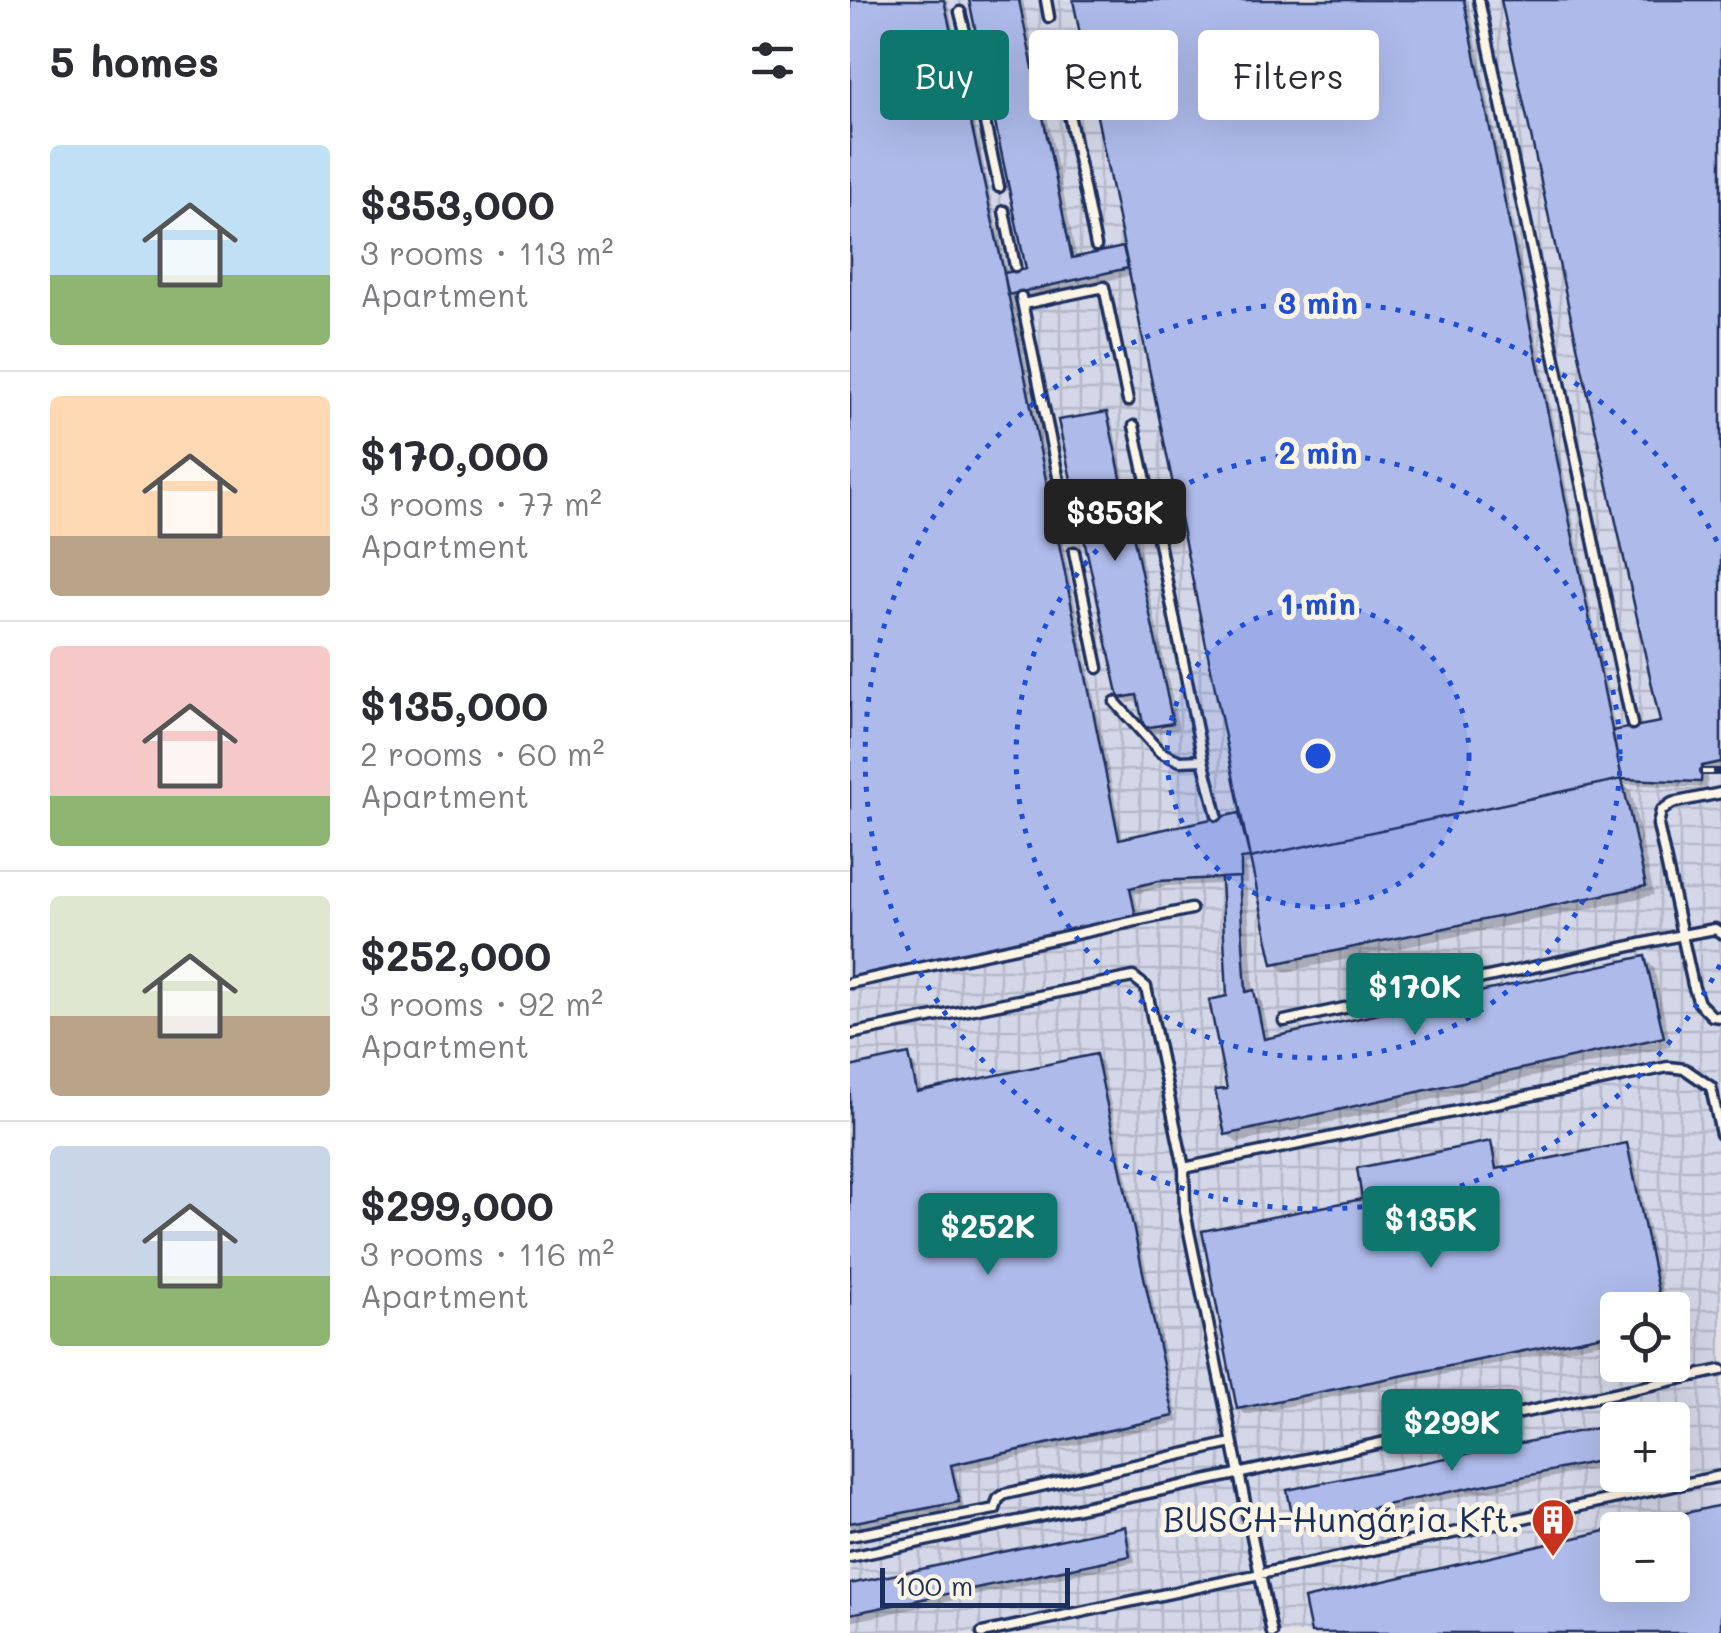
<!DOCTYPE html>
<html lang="en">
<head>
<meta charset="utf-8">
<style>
	:root { --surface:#fff; --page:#f2f2f3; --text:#2b2b33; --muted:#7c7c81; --line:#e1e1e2; --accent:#0f766e }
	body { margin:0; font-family:Mali,sans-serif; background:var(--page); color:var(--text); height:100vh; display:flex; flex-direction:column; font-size:38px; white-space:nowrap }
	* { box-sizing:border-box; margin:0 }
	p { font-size:32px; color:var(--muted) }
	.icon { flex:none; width:55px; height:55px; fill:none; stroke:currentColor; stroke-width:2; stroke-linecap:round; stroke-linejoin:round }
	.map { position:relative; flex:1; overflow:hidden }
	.details { display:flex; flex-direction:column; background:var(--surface); width:850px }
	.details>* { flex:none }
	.top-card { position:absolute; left:30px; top:30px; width:690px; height:90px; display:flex; gap:20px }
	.controls { position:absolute; left:750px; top:1292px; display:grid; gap:20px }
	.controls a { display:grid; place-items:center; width:90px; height:90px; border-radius:10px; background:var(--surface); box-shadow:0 10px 40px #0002; font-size:50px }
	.scale { position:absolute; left:30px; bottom:25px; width:190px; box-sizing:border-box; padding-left:10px; border:5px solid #1b2f5e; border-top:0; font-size:28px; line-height:35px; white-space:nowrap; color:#1b2f5e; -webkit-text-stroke:8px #fcf5e5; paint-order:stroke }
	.price { position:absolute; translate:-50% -85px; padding:0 22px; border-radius:10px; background:var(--accent); color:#fff; font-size:32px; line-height:65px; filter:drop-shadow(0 2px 5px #0008) }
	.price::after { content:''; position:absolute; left:50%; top:60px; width:30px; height:22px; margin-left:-15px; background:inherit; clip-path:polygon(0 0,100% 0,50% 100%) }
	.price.selected { background:#222; color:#fff }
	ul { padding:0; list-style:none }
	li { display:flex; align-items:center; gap:30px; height:250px; padding:0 50px }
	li+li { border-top:2px solid var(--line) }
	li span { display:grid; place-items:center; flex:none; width:280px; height:200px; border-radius:10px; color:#555 }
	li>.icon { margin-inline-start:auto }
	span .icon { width:120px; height:120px; fill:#fffc; stroke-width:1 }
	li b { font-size:42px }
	h2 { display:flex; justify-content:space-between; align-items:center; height:120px; padding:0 50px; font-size:42px }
	.pill { padding:0 35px; border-radius:10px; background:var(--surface); box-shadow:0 10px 40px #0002; font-size:35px; line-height:90px }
	.pill.selected { background:var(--accent); color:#fff }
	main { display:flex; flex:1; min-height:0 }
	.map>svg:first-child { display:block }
</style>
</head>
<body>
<main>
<section class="details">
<h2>5 homes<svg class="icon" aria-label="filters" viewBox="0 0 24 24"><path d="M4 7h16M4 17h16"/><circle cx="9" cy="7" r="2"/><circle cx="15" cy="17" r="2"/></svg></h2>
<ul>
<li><span style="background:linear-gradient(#bfe0f5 65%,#8fb573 0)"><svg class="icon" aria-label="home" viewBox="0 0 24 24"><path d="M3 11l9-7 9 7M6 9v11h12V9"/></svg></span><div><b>$353,000</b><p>3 rooms · 113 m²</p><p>Apartment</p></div></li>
<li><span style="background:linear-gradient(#ffd9b3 70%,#b9a48a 0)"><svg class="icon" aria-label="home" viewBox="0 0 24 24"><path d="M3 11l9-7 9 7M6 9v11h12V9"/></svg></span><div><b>$170,000</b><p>3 rooms · 77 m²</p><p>Apartment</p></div></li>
<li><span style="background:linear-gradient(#f6c9c9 75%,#8fb573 0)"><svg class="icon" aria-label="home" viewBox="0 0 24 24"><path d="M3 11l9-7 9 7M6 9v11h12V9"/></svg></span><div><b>$135,000</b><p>2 rooms · 60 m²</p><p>Apartment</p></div></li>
<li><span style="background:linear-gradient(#dfe7d0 60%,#b9a48a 0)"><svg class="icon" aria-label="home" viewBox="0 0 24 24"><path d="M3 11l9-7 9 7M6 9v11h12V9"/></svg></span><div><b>$252,000</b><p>3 rooms · 92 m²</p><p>Apartment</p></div></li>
<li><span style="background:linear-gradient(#c9d6e8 65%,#8fb573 0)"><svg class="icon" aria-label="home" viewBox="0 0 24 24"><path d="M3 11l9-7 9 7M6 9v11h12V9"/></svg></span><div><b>$299,000</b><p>3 rooms · 116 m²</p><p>Apartment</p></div></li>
</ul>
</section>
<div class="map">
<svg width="871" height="1633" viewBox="0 0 871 1633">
	<defs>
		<pattern id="industrial-grid" width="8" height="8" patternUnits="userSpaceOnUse" patternTransform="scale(2.5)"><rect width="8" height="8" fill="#d4d7e7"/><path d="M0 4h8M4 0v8" fill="none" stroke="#b5b9c9"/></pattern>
	</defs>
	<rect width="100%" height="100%" fill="#e5e3e6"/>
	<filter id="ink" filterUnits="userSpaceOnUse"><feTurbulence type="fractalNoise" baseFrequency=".01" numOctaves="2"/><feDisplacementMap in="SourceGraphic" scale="20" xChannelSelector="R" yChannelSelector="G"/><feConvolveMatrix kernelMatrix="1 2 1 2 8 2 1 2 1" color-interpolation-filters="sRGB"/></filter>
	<g filter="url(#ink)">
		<!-- industrial -->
		<path fill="url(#industrial-grid)" fill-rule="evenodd" d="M0,0h871v1633h-871zM768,1310h54v55h-54zM768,1420h54v55h-54zM768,1530h54v55h-54z"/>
		<!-- shadow -->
		<path fill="#0003" fill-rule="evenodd" d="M0,0h97l61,275 21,-4 -58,-271h52l54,259 49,-10 -50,-249h392l148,733 47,-9 -159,-724h217v769l-13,3 -1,16 -83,-4 7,7 23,104 -369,77 -9,-9 -22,-100 -8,2 1,18h-6l6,6 7,105 8,8 8,38 374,-82 10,10 17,78 -434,97 -10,-9 3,-136 -7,-114 -57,2 -31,8 6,29 -291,63zM282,275l110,540 -119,25 -109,-538z
			M256,414l6,7 67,308 -26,5 -7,-7 -5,-26 -13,2 -6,-7z
			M245,1056l7,7 77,359 -223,49 8,37 -114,22v-461l58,-12 7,7 6,30z
			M640,1144l7,7 4,20 125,-25 7,7 33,157h-48v29l-372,76 -7,-7 126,-207z
			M765,1427l3,37 -315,65 -7,-7z
			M274,1529l6,7 5,26 -285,60v-36z"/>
		<!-- building -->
		<path fill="#aebaea" stroke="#1b2f5e" stroke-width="2.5" fill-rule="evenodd" d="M0,0h94l60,273 115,566 120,-26 11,45 -9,1v18l-83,4 -28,7 6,29 -286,61z
			M119,0h50l53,258 51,-11 5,21 -120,27 -4,-22 22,-4z
			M223,0h391l158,779 -372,79z
			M651,0h220v762l-19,4 -1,16 -79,-3 -10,-48 48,-9z
			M257,412l66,311 -29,5 -7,-33 -18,3 -61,-278z
			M772,779l24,107 -373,78 -23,-106z
			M389,877l7,115 8,-2 10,49 381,-83 19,81 -439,98 -10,-45 12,-1 -18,-89 18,-4 -6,-118z
			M59,1054l8,38 179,-38 78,362 -223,49 8,37 -109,21v-456z
			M641,1141l5,28 131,-26 35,167h-44v22l-381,77 -35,-178 160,-32 -5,-31z
			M766,1424l2,33 -324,67 -7,-34z
			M871,1505v128h-410l-7,-34zM768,1530h54v55h-54z
			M275,1526l5,30 -280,58v-30z"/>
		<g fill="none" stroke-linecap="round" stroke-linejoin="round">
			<!-- lane casing -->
			<g stroke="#1b2f5e" stroke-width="15">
				<path id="lane" d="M196,0l3,17
					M629,0l153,724
					M110,12l6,24
					M204,41l42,205
					M121,59l28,128
					M154,211l11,55
					M171,297l47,228
					M173,304l81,-17 24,114
					M284,426l18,82
					M224,552l24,116
					M265,702l45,50 20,9 23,-1 -45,-222
					M353,760l14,55
					M871,793l-49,10 -11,8 -3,14 35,160 6,18 13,13 9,1
					M0,983l341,-74
					M434,1021l398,-86 33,-6 6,4
					M0,1034l283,-57 13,10 38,181 1,44 87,421
					M334,1168l484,-101 17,2 26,18 10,47
					M0,1536l145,-27 3,-10 7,-5 227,-51
					M0,1557l871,-187
					M132,1633l739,-157"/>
			</g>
			<!-- lane -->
			<use href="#lane" stroke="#fcf5e5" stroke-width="8"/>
			<!-- rail casing -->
			<g stroke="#1b2f5e" stroke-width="8">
				<path id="rail" d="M852,772h19"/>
			</g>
			<!-- rail -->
			<use href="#rail" stroke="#fcf5e5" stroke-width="4" stroke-dasharray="11" stroke-linecap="butt"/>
		</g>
	</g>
	<!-- distance rings -->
	<circle cx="468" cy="756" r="151" fill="#1d4ed8" fill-opacity=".12"/>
	<g fill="none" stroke="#1d4ed8" stroke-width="5" stroke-dasharray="5 10">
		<circle cx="468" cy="756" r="151"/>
		<circle cx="468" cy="756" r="302"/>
		<path d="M870 965A453 453 0 1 1 870 547"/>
	</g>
	<!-- icons -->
	<defs>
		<g id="building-pin" transform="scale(2.25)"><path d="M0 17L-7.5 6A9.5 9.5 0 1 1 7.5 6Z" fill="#c8321e" stroke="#fcf5e5"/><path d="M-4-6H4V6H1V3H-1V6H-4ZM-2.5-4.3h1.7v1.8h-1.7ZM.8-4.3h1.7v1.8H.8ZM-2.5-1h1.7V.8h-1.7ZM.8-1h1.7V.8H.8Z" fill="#fff"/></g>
	</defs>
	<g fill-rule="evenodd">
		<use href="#building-pin" x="703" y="1520"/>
	</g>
	<g text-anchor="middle" stroke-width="10" stroke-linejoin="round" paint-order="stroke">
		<!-- poi labels -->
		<g font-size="35" fill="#1b2f5e" stroke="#fcf5e5" text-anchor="end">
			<text x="670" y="1532">BUSCH-Hungária Kft.</text>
		</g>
	</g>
	<circle cx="468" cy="756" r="15" fill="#1d4ed8" stroke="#fcf5e5" stroke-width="5"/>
	<g font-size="30" text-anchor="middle" font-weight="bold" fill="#1d4ed8" stroke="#fcf5e5" stroke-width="10" stroke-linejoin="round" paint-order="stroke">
		<text x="468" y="314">3 min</text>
		<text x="468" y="464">2 min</text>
		<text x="468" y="615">1 min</text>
	</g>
</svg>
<div class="controls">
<a><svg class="icon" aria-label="locate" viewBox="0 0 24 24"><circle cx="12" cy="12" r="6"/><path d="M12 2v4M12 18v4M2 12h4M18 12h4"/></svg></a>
<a>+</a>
<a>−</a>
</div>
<div class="scale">100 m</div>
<b class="price selected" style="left:265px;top:564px">$353K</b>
<b class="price" style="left:565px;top:1038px">$170K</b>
<b class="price" style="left:581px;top:1271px">$135K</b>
<b class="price" style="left:138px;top:1278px">$252K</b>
<b class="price" style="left:602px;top:1474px">$299K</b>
<div class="top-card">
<a class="pill selected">Buy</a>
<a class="pill">Rent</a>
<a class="pill">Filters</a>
</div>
</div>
</main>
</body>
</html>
